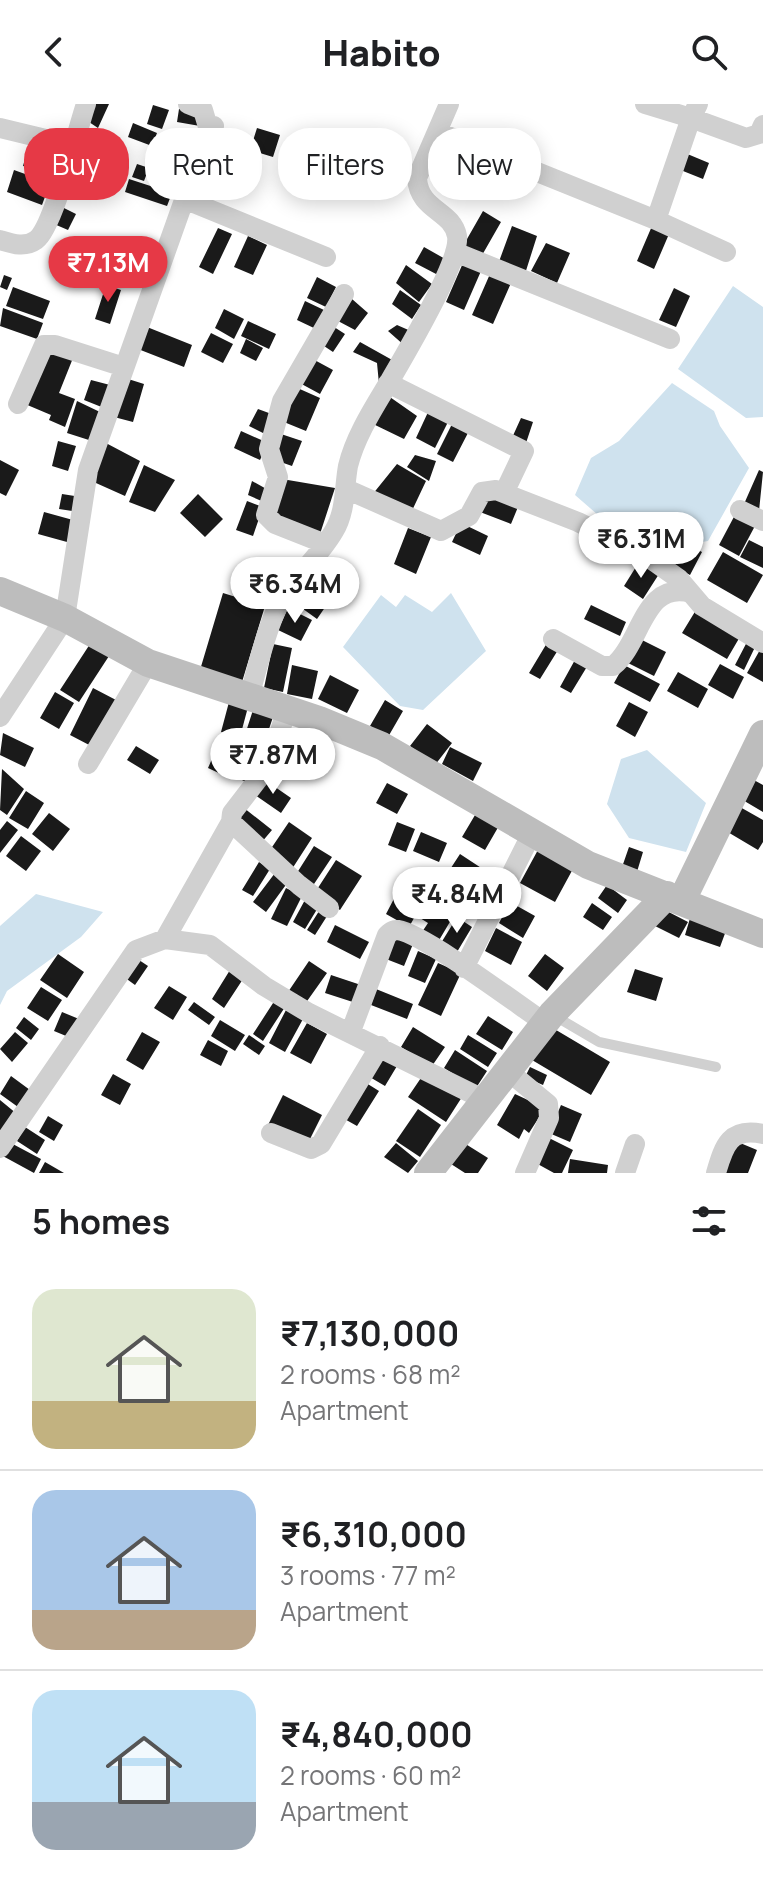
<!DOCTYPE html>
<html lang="en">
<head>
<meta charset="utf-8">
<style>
	:root { --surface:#fff; --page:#f6f6f6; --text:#202124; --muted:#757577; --line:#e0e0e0; --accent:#e63946 }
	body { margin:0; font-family:Manrope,sans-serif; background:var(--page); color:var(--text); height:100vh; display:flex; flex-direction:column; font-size:30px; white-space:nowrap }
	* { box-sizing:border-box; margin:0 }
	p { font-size:26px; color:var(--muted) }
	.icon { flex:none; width:44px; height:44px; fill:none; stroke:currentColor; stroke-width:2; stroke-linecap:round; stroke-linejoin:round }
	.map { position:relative; height:1069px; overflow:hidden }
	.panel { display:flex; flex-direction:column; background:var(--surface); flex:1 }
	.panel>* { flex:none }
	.top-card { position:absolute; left:24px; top:24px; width:716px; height:72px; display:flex; gap:16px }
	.price { position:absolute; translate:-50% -68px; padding:0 18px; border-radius:28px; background:#fff; color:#222; font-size:26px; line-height:52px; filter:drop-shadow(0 2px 4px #0008) }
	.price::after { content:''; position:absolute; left:50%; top:48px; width:24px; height:18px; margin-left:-12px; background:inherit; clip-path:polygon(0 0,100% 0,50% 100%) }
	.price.on { background:var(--accent); color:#fff }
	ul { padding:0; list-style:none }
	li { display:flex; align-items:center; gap:24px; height:200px; padding:0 32px }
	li+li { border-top:2px solid var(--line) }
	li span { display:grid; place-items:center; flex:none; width:224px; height:160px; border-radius:24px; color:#555 }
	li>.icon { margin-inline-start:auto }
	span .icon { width:96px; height:96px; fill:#fffc; stroke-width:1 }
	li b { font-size:34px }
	h2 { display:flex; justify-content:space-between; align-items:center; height:96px; padding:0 32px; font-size:34px }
	.tag { padding:0 28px; border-radius:32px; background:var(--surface); box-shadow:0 4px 20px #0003; font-size:28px; line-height:72px }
	.tag.on { background:var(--accent); color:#fff }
	header { display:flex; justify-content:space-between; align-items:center; height:104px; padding:0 32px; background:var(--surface); font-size:36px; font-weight:800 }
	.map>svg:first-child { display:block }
</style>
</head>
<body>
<header><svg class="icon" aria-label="back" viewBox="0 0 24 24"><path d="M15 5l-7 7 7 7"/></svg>Habito<svg class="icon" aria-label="search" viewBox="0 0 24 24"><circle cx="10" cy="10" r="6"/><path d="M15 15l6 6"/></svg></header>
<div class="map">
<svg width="763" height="1069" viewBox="0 0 763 1069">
	<rect width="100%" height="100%" fill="#fff"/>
	<!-- water -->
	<path fill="#cfe2ee" d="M733,182l30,21v110l-17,1 -68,-49z
		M672,279l42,28 6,15 29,42 -41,73 -42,7 -68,-33 -23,-20 16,-37 28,-17z
		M451,489l35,58 -63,59 -23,-4 -57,-59 38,-52 15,12 9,-12 27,17z
		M647,646l59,53 -20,49 -57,-14 -22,-34 14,-45z
		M36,790l67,18 -22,25 -74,54 -7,14v-79z"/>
	<!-- building -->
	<path fill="#1a1a1a" d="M88,0h21l-11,24 -15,-10z
		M153,1l16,5 -7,19 -15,-5z
		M179,5l23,4 -2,13 -23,-4z
		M133,19l24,10 -5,13 -24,-9z
		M257,24l23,7 -7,22 -23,-7z
		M164,32l17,7 -5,12 8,3 -3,9 -25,-10z
		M28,44l23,8 -7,15 -21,-5z
		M685,49l24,10 -6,16 -25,-10z
		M213,56l36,15 -8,19 -36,-15z
		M137,60l12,4 -5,13 -12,-4z
		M153,63l24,9 -6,15 -23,-10z
		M14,66l36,13 -8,22 -35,-13z
		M129,75l43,14 -5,13 -42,-14z
		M62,103l14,7 -8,16 -14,-6z
		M483,107l18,11 -20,35 -18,-11z
		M512,122l25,10 -13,41 -27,-10z
		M652,122l17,8 -15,35 -17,-8z
		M218,124l14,6 -19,40 -14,-7z
		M248,132l19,9 -14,30 -19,-8z
		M546,139l24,10 -13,30 -26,-12z
		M424,143l23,13 -9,15 -23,-12z
		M463,159l18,8 -17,39 -18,-8z
		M406,161l26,19 -13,18 -23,-19z
		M490,170l21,9 -18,41 -21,-9z
		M4,171l8,3 -5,12 -7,-3z
		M317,173l19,10 -10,20 -19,-9z
		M106,181l15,5 -11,34 -15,-5z
		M13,183l37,14 -7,18 -37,-13z
		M674,184l16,8 -14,31 -17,-7z
		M400,186l21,15 -9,14 -20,-15z
		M352,195l16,14 -13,17 -17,-9z
		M305,197l19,9 -8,19 -19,-9z
		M3,204l40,15 -6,16 -37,-13z
		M224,205l20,10 -10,20 -19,-11z
		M248,217l28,13 -7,15 -28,-13z
		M331,221l14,9 -12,18 -12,-8z
		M397,221l16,7 -8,14 -17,-15z
		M147,223l45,18 -8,22 -46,-18z
		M211,229l22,11 -10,19 -22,-11z
		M246,235l17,9 -7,13 -16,-8z
		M360,238l34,19 -15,23 -2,-21 -24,-11z
		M49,244l24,10 -14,35 16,6 -10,28 -16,-7 2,-5 -26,-11z
		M309,253l24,13 -13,24 -24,-13z
		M125,274l19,6 -11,38 -19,-5z
		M91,276l19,5 -6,23 -20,-8z
		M293,282l27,12 -14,33 -27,-11z
		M387,291l30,21 -13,23 -33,-16z
		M77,297l23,11 -8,29 -25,-8z
		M258,305l19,7 -8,20 -20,-10z
		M429,306l20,10 -14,28 -19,-10z
		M521,314l12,4 -8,24 -14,-6z
		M454,316l16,9 -17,33 -16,-8z
		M241,327l27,12 -8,17 -26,-12z
		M281,330l21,7 -10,25 -20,-7z
		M58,337l18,5 -8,25 -16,-5z
		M104,338l36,19 -15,35 -38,-17z
		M415,351l21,6 -7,20 -22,-14z
		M0,356l19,10 -13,26 -6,-3z
		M397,360l29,17 -17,36 -37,-22z
		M144,361l31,15 -20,32 -26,-10z
		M759,366l4,2 -4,39 -15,-7z
		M282,375l53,9 -15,46 -50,-19z
		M252,377l18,10 -4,12 -18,-8z
		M62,390l19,3 -2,15 -20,-3z
		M198,390l25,25 -18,18 -25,-24z
		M487,390l31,13 -7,17 -31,-12z
		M247,397l16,6 -10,29 -17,-6z
		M44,408l29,8 -6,22 -29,-8z
		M736,409l20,11 -17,32 -20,-11z
		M461,419l27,13 -8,19 -28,-13z
		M408,424l23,9 -15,37 -22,-10z
		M662,428l40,20 -12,23 -39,-21z
		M749,436l14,7v21l-23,-11z
		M723,448l40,23 -16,28 -40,-23z
		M639,458l20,12 -16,25 -19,-13z
		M303,481l25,18 -11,16 -25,-18z
		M223,489l42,13 -23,76 -42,-12z
		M591,501l35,17 -6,14 -36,-17z
		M288,504l24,12 -11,21 -23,-11z
		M696,506l45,25 -14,24 -45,-26z
		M640,535l26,13 -12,24 -26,-13z
		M748,536l8,5 -12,25 -9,-5z
		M547,539l11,7 -18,29 -11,-6z
		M90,540l19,12 -30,46 -19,-12z
		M273,540l19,4 -9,44 -19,-4z
		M761,544l2,2v32l-16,-9z
		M576,554l12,7 -17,28 -11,-6z
		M720,560l24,13 -11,22 -25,-14z
		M292,561l26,6 -6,28 -25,-5z
		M624,561l36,19 -10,18 -36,-19z
		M678,568l30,17 -10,19 -31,-17z
		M330,571l29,15 -12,23 -29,-14z
		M93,584l23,12 -23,47 -23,-12z
		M55,588l19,11 -15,26 -19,-11z
		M385,596l18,11 -15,26 -18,-11z
		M229,598l19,5 -8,30 -19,-5z
		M629,598l19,10 -13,25 -19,-11z
		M253,606l20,7 -11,33 -20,-6z
		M427,620l25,19 -17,22 -25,-19z
		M3,629l31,15 -9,19 -25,-12z
		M222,632l15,7 -14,32 -15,-7z
		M136,642l23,14 -9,14 -23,-14z
		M450,643l32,16 -9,18 -31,-17z
		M240,645l19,8 -10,26 -19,-8z
		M2,665l22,20 -17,26 -7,-5z
		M752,675l11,6v27l-22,-13z
		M265,676l26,18 -10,15 -26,-18z
		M387,679l21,11 -11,20 -21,-11z
		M26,687l18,12 -16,26 -19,-11z
		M740,703l23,13v22l-5,8 -32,-19z
		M244,704l28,22 -11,13 -28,-21z
		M478,706l22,14 -15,26 -23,-13z
		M49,709l21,16 -17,22 -21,-17z
		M7,717l11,9 -18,23v-23z
		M289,718l23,16 -20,31 -24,-16z
		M397,718l18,7 -9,23 -18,-7z
		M421,728l26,11 -8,19 -26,-11z
		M21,732l20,15 -15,20 -20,-15z
		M314,742l18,11 -20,30 -17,-11z
		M629,743l14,5 -7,23 -15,-5z
		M539,744l35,19 -19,35 -35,-19z
		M460,750l38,25 -13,20 -38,-25z
		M336,756l26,16 -22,34 -26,-16z
		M259,758l11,7 -17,27 -11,-6z
		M275,769l13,9 -22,30 -13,-10z
		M607,781l20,15 -9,13 -20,-15z
		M286,784l16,8 -15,30 -16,-7z
		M398,787l24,13 -13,23 -23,-13z
		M306,794l13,8 -14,23 -12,-7z
		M510,798l25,14 -12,22 -24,-15z
		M592,799l20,14 -9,13 -20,-13z
		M438,801l16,10 -16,27 -16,-10 6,-9 -8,-5 6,-12 9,5z
		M659,803l29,15 -9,16 -28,-14z
		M321,804l8,5 -14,22 -8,-5z
		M691,811l36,13 -7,19 -35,-12z
		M457,813l15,10 -15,25 -16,-9z
		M335,821l34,17 -9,17 -33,-17z
		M496,824l26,14 -11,23 -26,-14z
		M394,833l19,7 -9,22 -18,-7z
		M418,847l18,8 -11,24 -17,-7z
		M58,850l26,18 -17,26 -27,-18z
		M545,850l19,14 -17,23 -19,-15z
		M136,854l12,8 -13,19 -11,-8z
		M309,857l18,12 -22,31 -17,-12z
		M438,859l23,10 -20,43 -23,-11z
		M635,865l28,9 -7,23 -29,-9z
		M230,866l13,9 -19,29 -12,-9z
		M331,871l33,11 -5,18 -34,-11z
		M169,882l18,11 -14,23 -19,-12z
		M41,883l21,13 -14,21 -21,-13z
		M376,885l37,15 -6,15 -36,-14z
		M275,896l10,7 -22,34 -10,-7z
		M194,898l21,15 -6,8 -21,-15z
		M286,906l17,9 -18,33 -16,-9z
		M62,908l17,7 -8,19 -17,-7z
		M488,912l25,16 -11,18 -26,-16z
		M24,913l15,12 -8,11 -15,-12z
		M220,916l25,15 -10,16 -24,-15z
		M307,919l20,11 -16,30 -21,-11z
		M413,923l32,20 -13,19 -31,-19z
		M551,923l59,35 -19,33 -59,-35z
		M15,928l13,11 -16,19 -12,-13z
		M142,928l18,10 -17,28 -17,-10z
		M249,931l16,11 -6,9 -16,-11z
		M468,931l29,18 -9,14 -28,-18z
		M208,936l20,11 -7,15 -21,-11z
		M455,946l32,21 -11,17 -32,-20z
		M383,947l17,10 -15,25 -17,-10z
		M530,963l17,8 -4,10 -18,-8z
		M425,968l37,25 -16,25 -38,-25z
		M113,970l18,10 -11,21 -19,-10z
		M11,972l19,14 -12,17 -18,-13z
		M363,977l16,10 -22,35 -16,-9z
		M515,990l30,14 -16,25 -5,-4 -5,10 -22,-14z
		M283,991l39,20 -15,30 -39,-20z
		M0,996l17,14 -17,17z
		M561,1001l21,9 -12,28 -21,-9z
		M418,1005l23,16 -21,32 -24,-16z
		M48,1012l15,9 -9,16 -15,-9z
		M25,1023l20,13 -8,14 -20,-13z
		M547,1033l26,13 -11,23h-8l-20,-11z
		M733,1036l24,10 -9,23h-24z
		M9,1038l32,17 -7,14 -33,-18z
		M396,1039l22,18 -10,12 -24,-16z
		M464,1039l24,15 -10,15h-13l-14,-9z
		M570,1055l38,6 -1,8h-39z
		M45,1058l19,11h-25z"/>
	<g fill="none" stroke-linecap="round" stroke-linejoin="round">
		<!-- lane -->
		<path stroke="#d0d0d0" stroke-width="10" d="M553,911l46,27 117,25"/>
		<!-- street -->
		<path stroke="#d0d0d0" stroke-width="20" d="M645,0l46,14 7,-14
			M0,24l58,14 11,8
			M438,28l218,88
			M184,95l142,58
			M0,136c13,4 25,8 36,0 18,-13 41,-110 50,-136
			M455,148l215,87
			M726,148l-70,-32 35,-102 55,20 13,-4 4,-9
			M388,279l136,68 -20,42
			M18,300l26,-59h11l69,22
			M346,385l95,42 28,-15 13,-24 14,-2 82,32 70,35 31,22 23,27 61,37
			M740,406l23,11
			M323,439l-48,-19 -9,-9 12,-38 -9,-28 13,-48 62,-107
			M553,535l49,27h11c29,-23 30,-86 78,-73
			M249,593c8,-27 14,-56 25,-82 14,-34 42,-53 60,-84 12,-20 10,-43 14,-65 7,-29 25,-57 40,-82 15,-26 73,-123 69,-148 -5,-26 -38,-25 -40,-58l32,-74
			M287,605l-18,56 -37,48 -1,9 68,63 30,23
			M0,613l65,-99 23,-148 111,-312 15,-32 -6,1 -5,-17 -15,-6
			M88,660l60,-101
			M165,835l66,-117
			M464,864l69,-137
			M351,927l36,-96c5,-4 5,-5 11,-5 26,4 119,74 147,93
			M508,967l40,33 1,14 -24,55
			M271,1029l40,16 10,-5 59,-98
			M0,1044l136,-198 29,-11 45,6 54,41 45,27 176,87
			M625,1069l10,-29
			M716,1069c8,-28 14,-46 47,-39"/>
		<!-- secondary -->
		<path stroke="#bdbdbd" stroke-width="28" d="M0,487l65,27 83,45 171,57 63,26 206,119 175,69
			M682,796l81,-166
			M428,1069l124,-159 115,-119"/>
	</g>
</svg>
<b class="price on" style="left:108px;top:200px">₹7.13M</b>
<b class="price" style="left:641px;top:476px">₹6.31M</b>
<b class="price" style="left:295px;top:521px">₹6.34M</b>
<b class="price" style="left:273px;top:692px">₹7.87M</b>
<b class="price" style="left:457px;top:831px">₹4.84M</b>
<div class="top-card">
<a class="tag on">Buy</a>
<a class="tag">Rent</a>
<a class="tag">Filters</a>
<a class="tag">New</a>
</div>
</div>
<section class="panel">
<h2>5 homes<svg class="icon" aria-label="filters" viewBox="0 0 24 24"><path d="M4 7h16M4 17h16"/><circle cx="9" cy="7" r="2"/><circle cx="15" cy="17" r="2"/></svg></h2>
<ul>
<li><span style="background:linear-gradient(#dfe7d0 70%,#c2b280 0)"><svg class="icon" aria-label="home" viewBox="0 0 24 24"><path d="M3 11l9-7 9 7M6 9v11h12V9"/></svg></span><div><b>₹7,130,000</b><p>2 rooms · 68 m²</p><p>Apartment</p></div></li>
<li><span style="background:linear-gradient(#a9c7e8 75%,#b9a48a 0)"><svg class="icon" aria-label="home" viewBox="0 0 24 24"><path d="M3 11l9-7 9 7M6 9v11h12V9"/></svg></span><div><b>₹6,310,000</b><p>3 rooms · 77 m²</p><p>Apartment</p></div></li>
<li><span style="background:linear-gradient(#bfe0f5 70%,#9aa5b1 0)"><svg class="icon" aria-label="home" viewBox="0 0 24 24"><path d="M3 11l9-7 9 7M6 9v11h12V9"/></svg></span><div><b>₹4,840,000</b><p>2 rooms · 60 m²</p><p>Apartment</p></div></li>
</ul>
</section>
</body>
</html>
